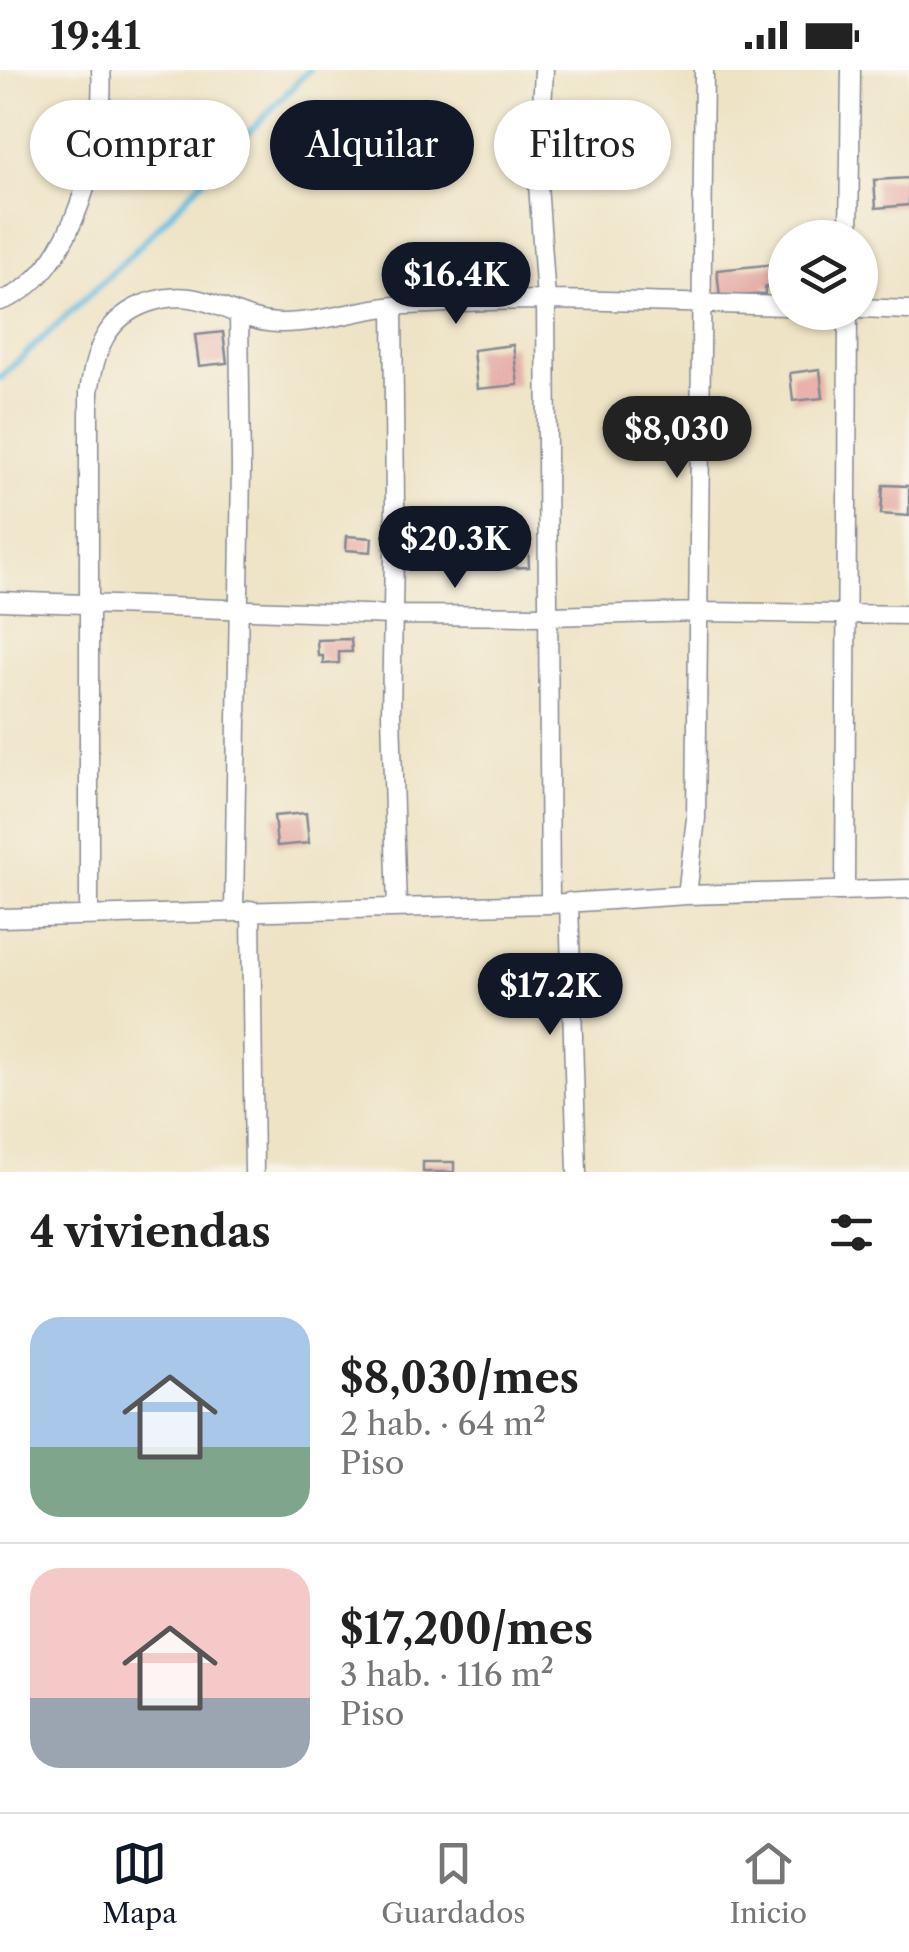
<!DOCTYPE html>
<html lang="es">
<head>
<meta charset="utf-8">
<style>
	:root { --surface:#fff; --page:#f2f2f2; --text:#222; --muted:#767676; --line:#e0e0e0; --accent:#111827 }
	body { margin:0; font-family:"Libre Caslon Text",serif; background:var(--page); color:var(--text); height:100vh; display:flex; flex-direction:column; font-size:38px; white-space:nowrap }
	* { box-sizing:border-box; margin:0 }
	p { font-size:32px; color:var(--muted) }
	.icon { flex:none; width:55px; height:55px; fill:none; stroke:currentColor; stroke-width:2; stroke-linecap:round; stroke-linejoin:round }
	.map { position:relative; height:1102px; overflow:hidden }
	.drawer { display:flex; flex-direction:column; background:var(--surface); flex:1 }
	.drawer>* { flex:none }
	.top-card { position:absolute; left:30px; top:30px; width:850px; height:90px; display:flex; gap:20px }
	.fabs { position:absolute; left:768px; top:150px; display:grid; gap:20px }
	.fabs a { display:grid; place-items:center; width:110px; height:110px; border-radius:50%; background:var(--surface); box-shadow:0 2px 8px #0004; font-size:50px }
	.price { position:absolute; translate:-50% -85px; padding:0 22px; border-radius:35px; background:var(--accent); color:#fff; font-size:32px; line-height:65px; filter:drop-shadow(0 2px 5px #0008) }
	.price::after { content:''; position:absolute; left:50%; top:60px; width:30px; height:22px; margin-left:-15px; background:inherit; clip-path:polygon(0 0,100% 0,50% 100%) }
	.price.active { background:#222; color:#fff }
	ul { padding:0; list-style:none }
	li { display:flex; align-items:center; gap:30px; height:250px; padding:0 30px }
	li+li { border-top:2px solid var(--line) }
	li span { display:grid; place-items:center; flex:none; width:280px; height:200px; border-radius:30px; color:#555 }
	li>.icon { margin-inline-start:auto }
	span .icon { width:120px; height:120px; fill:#fffc; stroke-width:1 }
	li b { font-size:42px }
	h2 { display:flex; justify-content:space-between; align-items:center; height:120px; padding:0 30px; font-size:42px }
	.tag { padding:0 35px; border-radius:45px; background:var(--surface); box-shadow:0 2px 8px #0004; font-size:35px; line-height:90px }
	.tag.active { background:var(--accent); color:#fff }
	.status { display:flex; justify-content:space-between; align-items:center; height:70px; padding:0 50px; background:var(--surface); direction:ltr }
	.status svg { height:28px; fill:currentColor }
	.tabs { display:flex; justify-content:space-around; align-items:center; height:140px; border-top:2px solid var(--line); background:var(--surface); font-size:28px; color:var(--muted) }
	.tabs a { display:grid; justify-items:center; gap:5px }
	.tabs .active { color:var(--accent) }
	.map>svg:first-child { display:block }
</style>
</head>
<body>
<div class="status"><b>19:41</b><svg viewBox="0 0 49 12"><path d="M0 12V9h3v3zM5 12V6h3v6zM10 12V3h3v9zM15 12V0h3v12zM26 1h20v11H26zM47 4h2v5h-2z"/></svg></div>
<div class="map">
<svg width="909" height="1102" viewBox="0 0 909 1102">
	<rect width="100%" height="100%" fill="#f7f3e8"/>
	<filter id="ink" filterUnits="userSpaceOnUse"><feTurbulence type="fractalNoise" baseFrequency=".01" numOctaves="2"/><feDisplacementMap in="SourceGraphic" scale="20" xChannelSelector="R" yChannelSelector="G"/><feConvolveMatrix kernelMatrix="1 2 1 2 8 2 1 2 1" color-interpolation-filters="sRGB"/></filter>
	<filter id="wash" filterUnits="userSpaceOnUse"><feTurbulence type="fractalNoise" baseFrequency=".0048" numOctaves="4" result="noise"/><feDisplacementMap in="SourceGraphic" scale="40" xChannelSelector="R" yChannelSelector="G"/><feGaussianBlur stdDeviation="2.25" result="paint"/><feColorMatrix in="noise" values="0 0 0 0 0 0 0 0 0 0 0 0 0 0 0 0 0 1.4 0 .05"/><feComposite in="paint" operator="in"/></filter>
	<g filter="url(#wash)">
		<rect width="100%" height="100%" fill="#eee3c5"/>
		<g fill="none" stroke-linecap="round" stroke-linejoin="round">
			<!-- stream -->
			<path stroke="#61bcdf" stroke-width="6" d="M0,308l126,-118 183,-190"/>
		</g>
		<g id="blocks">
			<!-- building -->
			<path fill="#e5aaa4" d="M584,55l35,1v22h-35z
				M909,108v27l-33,3 -2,-28z
				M776,194l2,22 -13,1v7l-45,4 -3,-28z
				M223,262l4,31 -28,3 -4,-31z
				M513,275l5,40 -41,4 -4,-39z
				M820,299l3,29 -30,3 -3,-28z
				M883,415l26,1v30l-28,-2z
				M347,466l25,2 -1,14 -25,-2z
				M528,474l1,23 -22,1 -1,-23z
				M351,569l1,13h-13v11l-16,1v-8h-5l-1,-16z
				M306,743l3,30 -32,3 -3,-30z
				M423,1092h31v10h-31z"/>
		</g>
	</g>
	<g filter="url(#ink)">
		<use href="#blocks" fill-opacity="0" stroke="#848992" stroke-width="2.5"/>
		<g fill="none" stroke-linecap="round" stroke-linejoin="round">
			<!-- street casing -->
			<g stroke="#848992" stroke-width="21">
				<path id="street" d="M544,0l-6,114 8,116 4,604
					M849,168l2,-168
					M0,231c74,-22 106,-163 101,-231
					M393,236l2,197 -4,210 6,195
					M860,238l49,2
					M0,531l392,14 157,1 150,-4 210,3
					M845,821l3,-579
					M687,825l9,-77 8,-748
					M569,832l8,270
					M234,840l7,-442 -2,-153
					M251,840l3,262
					M89,844v-522c6,-41 16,-74 58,-89 57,-20 81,18 131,20 44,1 85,-16 128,-18 48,-2 96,-6 144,-5 78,1 157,4 235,6
					M0,848l550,-14 137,-9 222,-6"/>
			</g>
			<!-- street -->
			<use href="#street" stroke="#fff" stroke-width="18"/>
		</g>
	</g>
</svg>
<div class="fabs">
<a><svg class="icon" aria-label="layers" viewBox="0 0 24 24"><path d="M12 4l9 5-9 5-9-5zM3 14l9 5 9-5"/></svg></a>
</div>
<b class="price" style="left:456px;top:257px">$16.4K</b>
<b class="price active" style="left:677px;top:411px">$8,030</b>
<b class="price" style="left:455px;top:521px">$20.3K</b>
<b class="price" style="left:550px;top:968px">$17.2K</b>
<div class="top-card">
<a class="tag">Comprar</a>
<a class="tag active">Alquilar</a>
<a class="tag">Filtros</a>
</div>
</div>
<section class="drawer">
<h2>4 viviendas<svg class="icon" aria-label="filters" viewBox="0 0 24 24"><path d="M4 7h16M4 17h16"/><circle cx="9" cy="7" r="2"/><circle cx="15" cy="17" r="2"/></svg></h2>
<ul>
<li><span style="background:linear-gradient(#a9c7e8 65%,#7fa58c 0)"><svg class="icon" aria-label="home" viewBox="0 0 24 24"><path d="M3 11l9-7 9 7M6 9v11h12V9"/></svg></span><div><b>$8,030/mes</b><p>2 hab. · 64 m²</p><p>Piso</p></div></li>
<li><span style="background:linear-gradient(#f6c9c9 65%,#9aa5b1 0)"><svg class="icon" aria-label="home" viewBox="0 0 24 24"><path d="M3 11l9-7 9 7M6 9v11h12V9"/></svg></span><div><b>$17,200/mes</b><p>3 hab. · 116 m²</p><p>Piso</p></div></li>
</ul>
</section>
<nav class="tabs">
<a class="active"><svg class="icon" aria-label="map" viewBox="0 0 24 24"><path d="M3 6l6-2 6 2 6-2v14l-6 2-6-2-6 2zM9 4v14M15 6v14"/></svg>Mapa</a>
<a><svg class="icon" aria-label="saved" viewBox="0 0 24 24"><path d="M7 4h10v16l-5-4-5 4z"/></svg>Guardados</a>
<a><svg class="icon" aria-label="home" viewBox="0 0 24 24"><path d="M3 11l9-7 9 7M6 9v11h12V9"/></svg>Inicio</a>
</nav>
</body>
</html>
